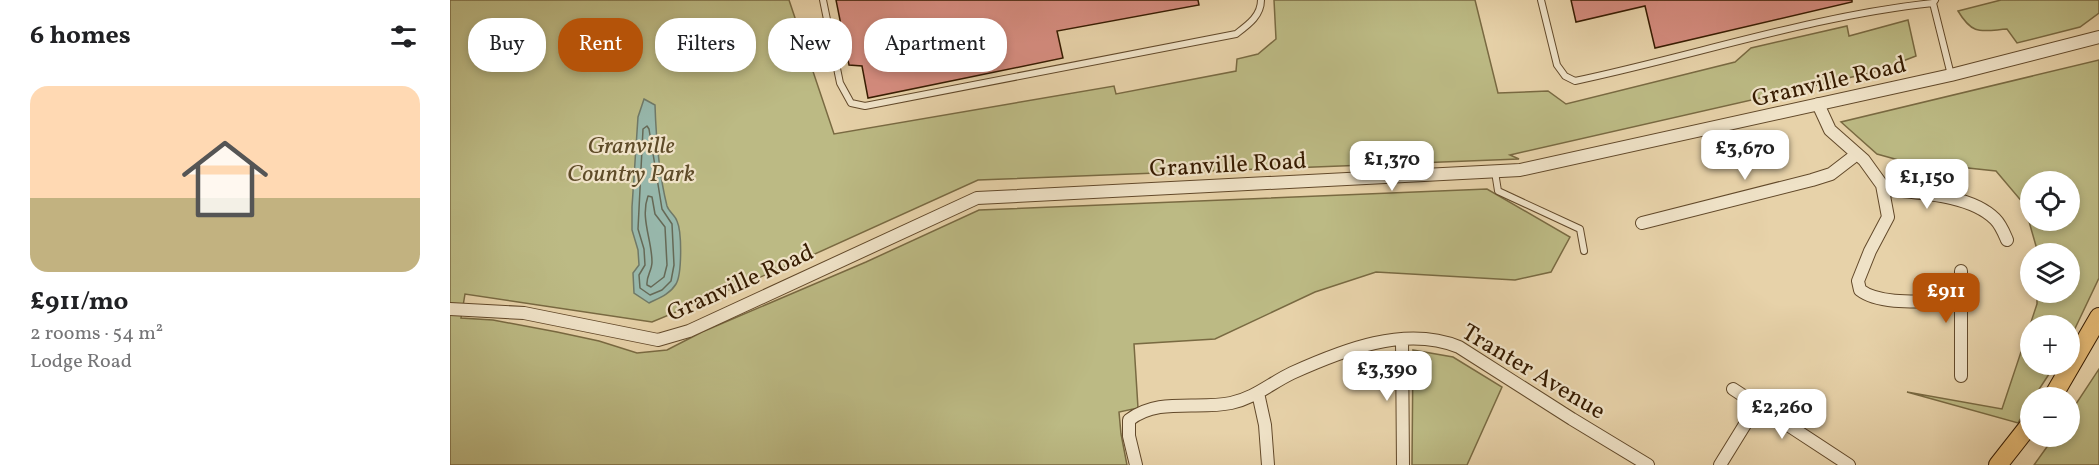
<!DOCTYPE html>
<html lang="en">
<head>
<meta charset="utf-8">
<style>
	:root { --surface:#fff; --page:#f2f2f2; --text:#202124; --muted:#757577; --accent:#b45309 }
	body { margin:0; font-family:Vollkorn,serif; background:var(--page); color:var(--text); height:100vh; display:flex; flex-direction:column; font-size:22px; white-space:nowrap }
	* { box-sizing:border-box; margin:0 }
	p { font-size:20px; color:var(--muted) }
	.icon { flex:none; width:33px; height:33px; fill:none; stroke:currentColor; stroke-width:2; stroke-linecap:round; stroke-linejoin:round }
	.map { position:relative; flex:1; overflow:hidden }
	.panel { display:flex; flex-direction:column; background:var(--surface); width:450px }
	.panel>* { flex:none }
	.guide { position:absolute; left:18px; top:18px; width:570px; height:54px; display:flex; gap:12px }
	.tools { position:absolute; left:1570px; top:171px; display:grid; gap:12px }
	.tools a { display:grid; place-items:center; width:60px; height:60px; border-radius:50%; background:var(--surface); box-shadow:0 3px 9px #0003; font-size:30px }
	.price { position:absolute; translate:-50% -51px; padding:0 14px; border-radius:12px; background:#fff; color:#222; font-size:20px; line-height:39px; filter:drop-shadow(0 2px 3px #0008) }
	.price::after { content:''; position:absolute; left:50%; top:36px; width:18px; height:14px; margin-left:-9px; background:inherit; clip-path:polygon(0 0,100% 0,50% 100%) }
	.price.current { background:var(--accent); color:#fff }
	ul { padding:0; list-style:none }
	li { display:grid; align-content:center; gap:12px; height:318px; padding:0 30px }
	li span { display:grid; place-items:center; height:186px; border-radius:18px; color:#555 }
	li>.icon { margin-inline-start:auto }
	span .icon { width:108px; height:108px; fill:#fffc; stroke-width:1 }
	li b { font-size:26px }
	h2 { display:flex; justify-content:space-between; align-items:center; height:72px; padding:0 30px; font-size:26px }
	.tag { padding:0 21px; border-radius:24px; background:var(--surface); box-shadow:0 3px 9px #0003; font-size:21px; line-height:54px }
	.tag.current { background:var(--accent); color:#fff }
	main { display:flex; flex:1; min-height:0 }
	.map>svg:first-child { display:block }
</style>
</head>
<body>
<main>
<section class="panel">
<h2>6 homes<svg class="icon" aria-label="filters" viewBox="0 0 24 24"><path d="M4 7h16M4 17h16"/><circle cx="9" cy="7" r="2"/><circle cx="15" cy="17" r="2"/></svg></h2>
<ul>
<li><span style="background:linear-gradient(#ffd9b3 60%,#c2b280 0)"><svg class="icon" aria-label="home" viewBox="0 0 24 24"><path d="M3 11l9-7 9 7M6 9v11h12V9"/></svg></span><div><b>£911/mo</b><p>2 rooms · 54 m²</p><p>Lodge Road</p></div></li>
</ul>
</section>
<div class="map">
<svg width="1649" height="465" viewBox="0 0 1649 465">
	<rect width="100%" height="100%" fill="#e7d2a9"/>
	<filter id="stains"><feTurbulence type="fractalNoise" baseFrequency=".00333" numOctaves="4"/><feColorMatrix values="0 0 0 0 .2 0 0 0 0 .09 0 0 0 0 .02 0 0 0 .5 -.17"/></filter>
	<radialGradient id="worn" r=".72"><stop offset=".6" stop-color="#630" stop-opacity="0"/><stop offset="1" stop-color="#630" stop-opacity=".3"/></radialGradient>
	<!-- green -->
	<path fill="#bcba84" stroke="#796a42" stroke-width="1.5" fill-rule="evenodd" d="M0,0h339l45,134 280,-48 2,8 120,-23 1,-12 21,-5 18,-15 -2,-39h201l23,93 50,-2 18,13 169,-42 16,-14 96,-22 2,10 59,-16 8,36 -42,16 -364,83 9,4 -541,21 -172,78 -154,64 -187,-28 -4,24 32,2 64,12 42,9 38,12 30,-3 35,-18 164,-70 113,-52 508,-21 83,48 -19,35 -36,8 -139,-8 -61,20 -100,47 -81,5 4,64 -19,4 2,22 6,31h-677z
		M1551,0h98v13l-19,14 -63,16 -10,-14c-26,2 -34,7 -49,-18z
		M1649,60v218l-29,61v-13h-39v38l24,1 -21,32 -3,1v4l-13,21 -111,-31 95,17 35,-105v-11l33,-1v-38l-32,-1 -14,-49 -28,-33 -94,-10 -25,-7 -36,-32zM1581,182h39v38h-39z
		M963,350l40,7 49,30 -35,78h-55z
		M1649,369v96h-65l20,-28 16,-1v-23z"/>
	<!-- water -->
	<path fill="#97b7ab" stroke="#707967" stroke-width="1.5" d="M194,99l11,6c1,32 4,69 12,101 2,6 8,9 10,15 5,11 5,53 -1,63 -6,10 -17,14 -27,19l-15,-10 -1,-20 6,-8 -1,-15 -6,-20v-23l6,-90z"/>
	<g fill="none" stroke-linecap="round" stroke-linejoin="round">
		<!-- shore -->
		<path stroke="#666956" stroke-width="1.5" d="M197,126l2,3 13,80 10,15 2,41 -3,16 -9,9 -12,5 -10,-7 -1,-13 6,-10 -1,-16 -6,-20 5,-100z
			M198,196l4,1 3,17 10,13 2,38 -3,12 -13,10 -4,-2c-1,-9 5,-14 5,-23 0,-22 -12,-44 -4,-66z"/>
	</g>
	<!-- building -->
	<path fill="#d58c7f" stroke="#361b00" stroke-width="1.5" d="M386,0h362l1,5 -142,26 6,27 -195,40 -6,-32 -13,-1z
		M1121,0h281v2l-197,46 -10,-42 -69,16z"/>
	<g fill="none" stroke-linecap="round" stroke-linejoin="round">
		<!-- lane casing -->
		<g stroke="#62492a" stroke-width="8">
			<path id="lane" d="M373,0l17,83 11,20 14,3 371,-72c12,-9 25,-18 25,-34
				M1091,0l16,65 8,11 10,5c119,-25 236,-65 358,-78l2,-3
				M1483,3l18,72
				M1045,172l3,19 82,38 4,22"/>
		</g>
		<!-- street casing -->
		<g stroke="#62492a" stroke-width="14">
			<path id="street" d="M1368,104l12,26 34,30 18,25 6,32 -18,34 -12,30 2,9c22,17 72,10 101,11
				M1433,189c34,4 87,5 112,30 6,6 9,14 12,21
				M1192,223l170,-43 19,-6 26,-20
				M0,309l74,4 134,27 31,-9 288,-133 543,-28 431,-95 148,-38
				M952,340l1,125
				M1511,376v-105
				M1283,389l116,76
				M808,393l7,32 3,40
				M686,465l-7,-29v-16c29,-23 68,-10 102,-17 24,-5 40,-20 61,-30 51,-23 113,-48 167,-26l113,72 76,46
				M1270,465l37,-60"/>
		</g>
		<!-- primary casing -->
		<g stroke="#361b00" stroke-width="20">
			<path id="primary" d="M1602,398l47,-81
				M1548,465l33,-42"/>
		</g>
		<!-- lane -->
		<use href="#lane" stroke="#efe2c7" stroke-width="6"/>
		<!-- street -->
		<use href="#street" stroke="#efe2c7" stroke-width="12"/>
		<!-- primary -->
		<use href="#primary" stroke="#e4b974" stroke-width="18"/>
	</g>
	<g text-anchor="middle" stroke-width="4.5" stroke-linejoin="round" paint-order="stroke">
		<!-- street labels -->
		<g font-size="24" fill="#361b00" stroke="#efe2c7">
			<text transform="translate(1379 81) rotate(-13)" y="8">Granville Road</text>
			<text transform="translate(778 164) rotate(-3)" y="8">Granville Road</text>
			<text transform="translate(290 282) rotate(-24)" y="8">Granville Road</text>
			<text transform="translate(1084 371) rotate(31)" y="8">Tranter Avenue</text>
		</g>
		<!-- park labels -->
		<g font-size="24" font-style="italic" fill="#5e4b28" stroke="#efe2c7">
			<text x="181" y="153">Granville<tspan x="181" dy="28">Country Park</tspan></text>
		</g>
	</g>
	<rect width="100%" height="100%" filter="url(#stains)"/>
	<rect width="100%" height="100%" fill="url(#worn)"/>
</svg>
<div class="tools">
<a><svg class="icon" aria-label="locate" viewBox="0 0 24 24"><circle cx="12" cy="12" r="6"/><path d="M12 2v4M12 18v4M2 12h4M18 12h4"/></svg></a>
<a><svg class="icon" aria-label="layers" viewBox="0 0 24 24"><path d="M12 4l9 5-9 5-9-5zM3 14l9 5 9-5"/></svg></a>
<a>+</a>
<a>−</a>
</div>
<b class="price" style="left:1295px;top:181px">£3,670</b>
<b class="price" style="left:942px;top:192px">£1,370</b>
<b class="price" style="left:1477px;top:210px">£1,150</b>
<b class="price current" style="left:1496px;top:324px">£911</b>
<b class="price" style="left:937px;top:402px">£3,390</b>
<b class="price" style="left:1332px;top:440px">£2,260</b>
<div class="guide">
<a class="tag">Buy</a>
<a class="tag current">Rent</a>
<a class="tag">Filters</a>
<a class="tag">New</a>
<a class="tag">Apartment</a>
</div>
</div>
</main>
</body>
</html>
